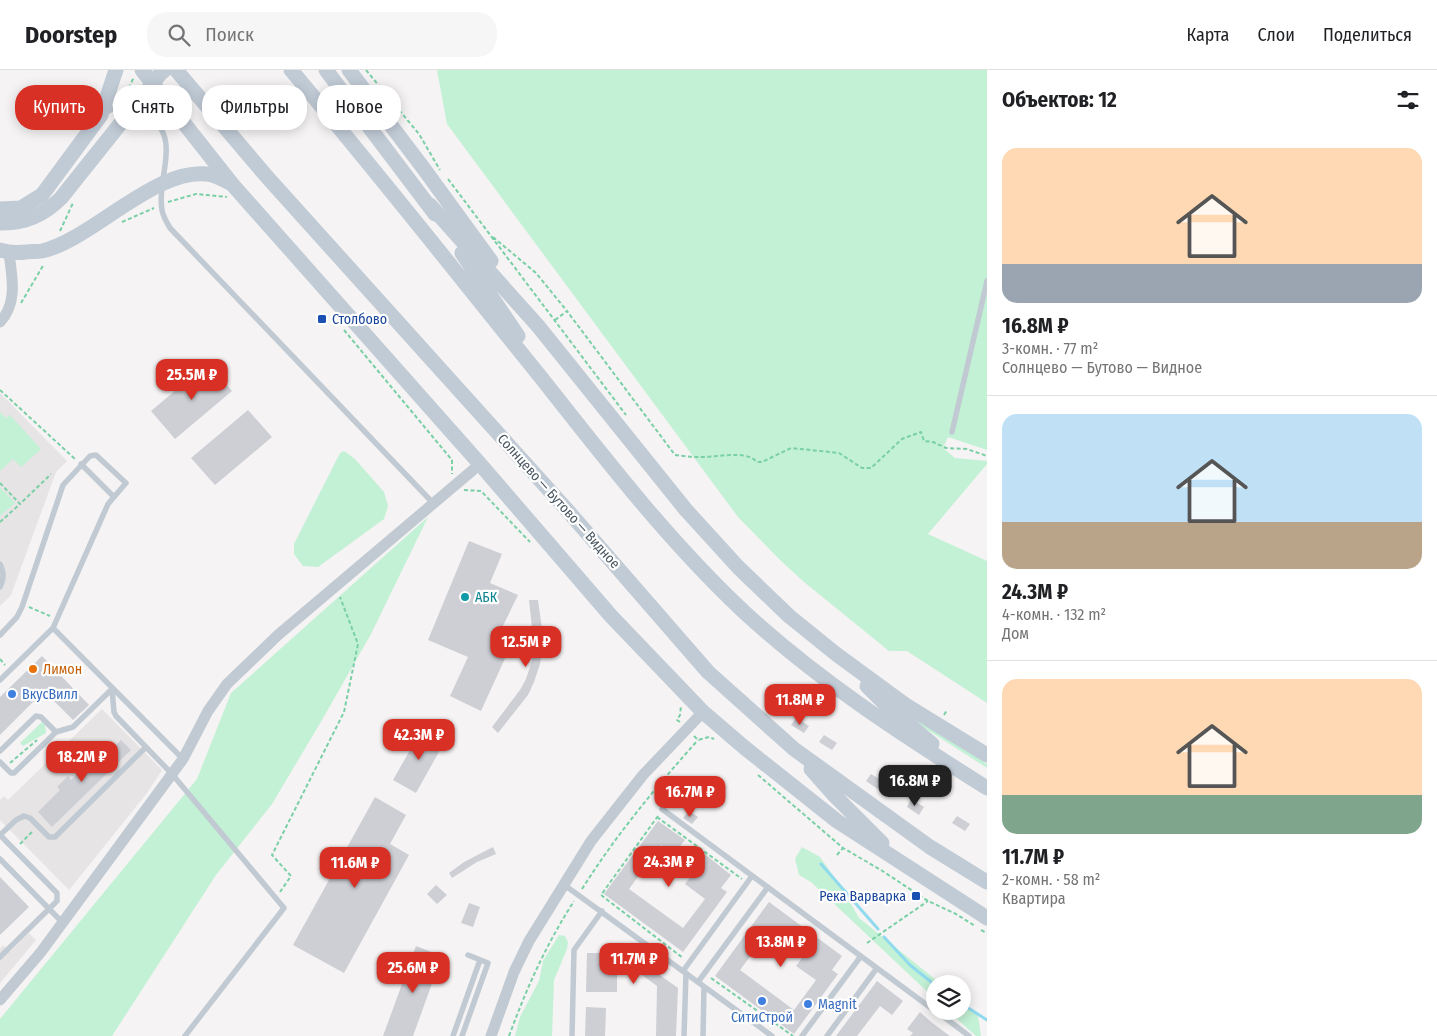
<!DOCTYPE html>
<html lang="ru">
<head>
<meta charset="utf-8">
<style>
	:root { --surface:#fff; --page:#f6f6f6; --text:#202124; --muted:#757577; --line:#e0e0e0; --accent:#d93025 }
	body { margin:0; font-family:"Fira Sans Condensed",sans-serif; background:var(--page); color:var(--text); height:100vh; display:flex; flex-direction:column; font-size:19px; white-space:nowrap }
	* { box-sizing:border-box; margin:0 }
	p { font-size:16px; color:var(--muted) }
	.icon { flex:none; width:28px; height:28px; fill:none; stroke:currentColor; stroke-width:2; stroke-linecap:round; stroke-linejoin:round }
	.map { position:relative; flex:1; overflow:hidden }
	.sheet { display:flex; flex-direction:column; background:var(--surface); width:450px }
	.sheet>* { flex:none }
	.guide { position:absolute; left:15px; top:15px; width:475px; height:45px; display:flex; gap:10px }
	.fabs { position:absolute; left:926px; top:905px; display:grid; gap:10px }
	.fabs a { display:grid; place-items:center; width:45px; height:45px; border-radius:50%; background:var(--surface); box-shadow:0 2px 12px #0003; font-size:25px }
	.price { position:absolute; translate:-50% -42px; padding:0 11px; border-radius:10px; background:var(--accent); color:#fff; font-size:16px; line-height:32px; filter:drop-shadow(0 1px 2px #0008) }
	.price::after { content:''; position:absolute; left:50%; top:30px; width:15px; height:11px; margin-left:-8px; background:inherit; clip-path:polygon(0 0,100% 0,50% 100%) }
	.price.selected { background:#222; color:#fff }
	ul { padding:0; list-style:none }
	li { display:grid; align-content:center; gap:10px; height:265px; padding:0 15px }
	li+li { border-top:1px solid var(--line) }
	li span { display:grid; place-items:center; height:155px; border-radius:15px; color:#555 }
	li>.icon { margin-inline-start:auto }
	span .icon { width:90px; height:90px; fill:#fffc; stroke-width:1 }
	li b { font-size:21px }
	h2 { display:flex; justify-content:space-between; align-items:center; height:60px; padding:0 15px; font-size:21px }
	.tag { padding:0 18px; border-radius:20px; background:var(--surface); box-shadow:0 2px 12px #0003; font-size:18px; line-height:45px }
	.tag.selected { background:var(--accent); color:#fff }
	header { display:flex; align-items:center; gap:30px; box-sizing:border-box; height:70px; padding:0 25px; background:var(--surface); border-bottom:1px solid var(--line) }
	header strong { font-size:24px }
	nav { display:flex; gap:28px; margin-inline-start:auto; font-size:18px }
	.search { width:350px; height:45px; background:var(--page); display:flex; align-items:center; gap:12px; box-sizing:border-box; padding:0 18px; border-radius:20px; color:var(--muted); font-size:19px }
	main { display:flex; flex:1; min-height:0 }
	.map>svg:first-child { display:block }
</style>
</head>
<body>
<header>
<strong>Doorstep</strong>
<div class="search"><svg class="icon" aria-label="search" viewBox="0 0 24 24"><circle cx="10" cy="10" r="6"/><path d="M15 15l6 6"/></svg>Поиск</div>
<nav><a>Карта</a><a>Слои</a><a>Поделиться</a></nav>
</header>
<main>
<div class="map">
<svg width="987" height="966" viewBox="0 0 987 966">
	<rect width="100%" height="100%" fill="#f5f3f3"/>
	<!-- education -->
	<path fill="#e6e4e5" d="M0,323l67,68 -11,11 -45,123 -11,11z
		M102,639l60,61 -15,23 -78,97 -69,-70v-20l4,-4 4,4z
		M29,863l7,7 -36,43v-34l3,-4 7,7z"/>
	<!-- green -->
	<path fill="#c3f1d5" d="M437,0h550v380l-39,-13 -5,11 12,10 32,3v3l-59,70 59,27v142l-80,-52h-18l-85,-69 -24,-22 -42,-43 -291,-393z
		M0,342l6,6 4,-3 31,34 -20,18 -8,-8 -13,12z
		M344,381l11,8 29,33 4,14 -4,13 -66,48 -15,-1 -9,-12v-10l46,-91z
		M0,417l15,16 -15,13z
		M428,447l-57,117 -49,86 -50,84 -56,71 -104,161h-112v-17l197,-240 34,-86z
		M901,638l86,56v4l-73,-47z
		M42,652l3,3 1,8 -23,13 -3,-3z
		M802,777l18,10 22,31 17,30 82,66h-6v15l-124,-117 -12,-7 -4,-16z
		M559,865l6,1 3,6 -1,7 -13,31 -2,56h-37l5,-19 19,-36 4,-20z
		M963,932l15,14 3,20h-5l-28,-25h14z"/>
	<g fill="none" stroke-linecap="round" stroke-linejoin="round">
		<!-- stream -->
		<path stroke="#90daee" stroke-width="3" d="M821,794l57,65
			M884,867l26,28 25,20
			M962,934l25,16"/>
	</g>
	<!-- building -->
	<path fill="#cdcfd5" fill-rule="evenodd" d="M208,293l24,28 -57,48 -24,-28z
		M248,340l24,27 -57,48 -24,-27z
		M469,471l33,13 -12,29 28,12 -19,39 14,7 -32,70 -31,-15 18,-39 -40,-17z
		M529,530h9l4,29v19l-2,16 -6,18 -6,13 -30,38 -6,-6 28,-37 6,-11 6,-18 2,-15z
		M42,586l47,49 -16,15 -29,-29 -44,44v-38z
		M796,648l13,8 -5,7 -13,-8z
		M422,659l23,12 -29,52 -23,-13z
		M824,665l13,8 -5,7 -13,-8z
		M121,670l10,10 -79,77 -14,-15 22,-22 -3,-3 11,-11 3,4 33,-32 5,4z
		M871,704l13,8 -5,8 -13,-9z
		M375,727l31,18 -16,29 19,11 -65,118 -51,-28z
		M911,729l13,8 -5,8 -12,-8z
		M689,741l9,6 -6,7 -9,-6z
		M957,746l13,8 -5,7 -13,-8z
		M658,751l27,19 -11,14 -13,-9 -32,44 54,39 22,-29 -20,-15 9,-12 -5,-3 13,-17 29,23 -10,13 6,4 -44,60 -79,-58z
		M493,777l3,7 -19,8 -25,16 -3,-5 15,-11z
		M0,807l29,30 -29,28z
		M436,815l11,10 -10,9 -10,-10z
		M769,832l73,54 -10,14 6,4 -44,60 -79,-58zM772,857l22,16 -2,2 13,9 -9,12 20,14 -22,30 -54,-40z
		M469,833l11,4 -7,20 -12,-4z
		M416,876l26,10 -29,80h-30z
		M587,883h42l49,35 -2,48h-20l1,-50 -19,-14h-21v20h-31z
		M877,911l26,20 -11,14 -12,-9 -23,30h-21z
		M586,937l20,1 -1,28h-20z
		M920,942l11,10 19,14h-40l3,-3 -6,-4z"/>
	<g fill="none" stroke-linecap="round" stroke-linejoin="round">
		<!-- path -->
		<path stroke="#7ad0a6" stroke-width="2" stroke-dasharray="4 2.5" stroke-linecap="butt" d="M366,0l53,64 21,36
			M123,30l11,-23
			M448,109l178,236
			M168,132l28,-8 31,3
			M122,152l32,-14
			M60,161l13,-28
			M493,167l43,36 31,38
			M21,233l23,-39
			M555,250l12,-9 108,144c8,1 16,2 24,2 16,1 46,-8 58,5h5l29,-14 48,5 23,15h9l31,-29 19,-7 3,9 9,1 13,6 21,1 20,7
			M344,260l108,130v14
			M0,320l75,69
			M0,413l20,21 31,-30
			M464,420l17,1 49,51
			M0,452l20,-18
			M29,537l21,9
			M0,589l5,6
			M944,645l3,-5
			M680,652l-3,-2 3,-5 1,-9
			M694,666l4,4 11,-3 5,2
			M10,693l27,-23
			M758,705l85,73 38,22 47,31 28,13 19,12
			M658,746l-57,79 82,63
			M657,747l85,62
			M20,774l12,-12
			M837,785l6,-7
			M582,819c34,-54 74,-102 116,-149
			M280,822l11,-16 -19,-21 72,-143 14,-68 -18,-47
			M981,860l6,3
			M867,873l61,-42
			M711,908l82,58
			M509,966c18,-49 37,-91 65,-135"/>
		<!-- lane -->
		<path stroke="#c1cad2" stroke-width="5.5" d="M105,43c3,-2 7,-4 11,-5 23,-5 48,13 50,37 2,21 -8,44 -4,65 1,6 5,13 8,18l263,275
			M952,362l35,-151
			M81,394l32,32
			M0,494c4,9 4,14 0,23
			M53,558l130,131
			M0,565l17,-18 5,-10 41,-122 27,-29 6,-1 30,28 -18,21 -55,124 -53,52
			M112,619l2,23 2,4 56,58 112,134 -99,128
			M0,681l36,-35 5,1 15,15
			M0,692l11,11h3l42,-41 17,-5 39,-38
			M662,739l273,202
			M0,765l16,-15 8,-4 6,2 19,19h6l91,-90
			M0,765l54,55 3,3v8l-57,56
			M0,789l62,63
			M563,814l209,152
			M683,901l69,-95
			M698,912l70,-95
			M936,941l33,25
			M453,966l27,-76
			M462,966l26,-73 -20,-8
			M572,966l2,-86 28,-39
			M684,966l2,-63
			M703,966l1,-49
			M802,966l59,-80
			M827,966l50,-68"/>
		<!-- street -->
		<path stroke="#c1cad2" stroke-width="11" d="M0,252c18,-19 12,-45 9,-69
			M0,930l41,-48 142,-193 25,-48 19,-27 51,-49 202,-171
			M491,966l23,-64 15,-31 62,-100 52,-66 60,-63"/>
		<!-- secondary -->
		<path stroke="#c1cbd6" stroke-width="15" d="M142,0l90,114 248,280 131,152 92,96 42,36 92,73 150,97
			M176,0l92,108 300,333 140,161 86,77 136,98 57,35
			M291,0c86,102 168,206 252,310 63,80 125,160 199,230 74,69 159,124 245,178
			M326,0l109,144
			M349,0l75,99 67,92
			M430,135l108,121 148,184 52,57 51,49 47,38 71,52 80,49
			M0,139l21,-1 21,-13 59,-80 15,-45
			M0,180c9,3 16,3 26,2 5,-1 11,0 16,-1 50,-11 117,-88 170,-76 6,2 12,5 18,8
			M462,183l56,83
			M867,616l18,18 47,40
			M811,699l23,26 48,48"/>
		<!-- secondary-bridge -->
		<path stroke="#c1cbd6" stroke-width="15" d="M0,153c25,1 44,-8 61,-25l99,-124 5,-4"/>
	</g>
	<!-- markers -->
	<g fill="#1a4fb4" stroke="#fff" stroke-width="2">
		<rect x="317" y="244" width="10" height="10" rx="2.5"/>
		<rect x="911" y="821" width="10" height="10" rx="2.5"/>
	</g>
	<circle fill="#0f9aa8" stroke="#fff" stroke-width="2" cx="465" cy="527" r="5"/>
	<circle fill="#e8710a" stroke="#fff" stroke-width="2" cx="33" cy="599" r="5"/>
	<g fill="#3f7fe0" stroke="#fff" stroke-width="2">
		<circle cx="12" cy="624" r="5"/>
		<circle cx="762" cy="931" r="5"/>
		<circle cx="808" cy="934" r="5"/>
	</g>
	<g text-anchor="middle" stroke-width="4.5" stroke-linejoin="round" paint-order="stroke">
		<!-- transit labels -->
		<g font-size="14" fill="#164399" stroke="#fff" text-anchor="start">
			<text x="332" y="254">Столбово</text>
			<text x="906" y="831" text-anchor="end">Река Варварка</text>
		</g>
		<!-- street labels -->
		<g font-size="14" fill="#4a5661" stroke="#fff">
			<text transform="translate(559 431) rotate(48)" y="5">Солнцево — Бутово — Видное</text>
		</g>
		<!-- culture labels -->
		<g font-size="14" fill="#0d838f" stroke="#fff" text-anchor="start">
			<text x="475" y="532">АБК</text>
		</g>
		<!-- food labels -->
		<g font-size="14" fill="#c56008" stroke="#fff" text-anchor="start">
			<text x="43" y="604">Лимон</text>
		</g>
		<!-- shop labels -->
		<g font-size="14" fill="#366cbe" stroke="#fff" text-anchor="start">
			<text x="22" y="629">ВкусВилл</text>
			<text x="818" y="939">Magnit</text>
			<text x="762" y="952" text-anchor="middle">СитиСтрой</text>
		</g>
	</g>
</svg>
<div class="fabs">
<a><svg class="icon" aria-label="layers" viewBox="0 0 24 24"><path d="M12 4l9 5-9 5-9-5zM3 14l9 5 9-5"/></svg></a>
</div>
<b class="price" style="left:192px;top:331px">25.5M ₽</b>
<b class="price" style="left:526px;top:598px">12.5M ₽</b>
<b class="price" style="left:800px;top:656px">11.8M ₽</b>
<b class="price" style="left:419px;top:691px">42.3M ₽</b>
<b class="price" style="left:82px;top:713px">18.2M ₽</b>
<b class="price selected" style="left:915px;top:737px">16.8M ₽</b>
<b class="price" style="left:690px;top:748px">16.7M ₽</b>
<b class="price" style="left:669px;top:818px">24.3M ₽</b>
<b class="price" style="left:355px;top:819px">11.6M ₽</b>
<b class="price" style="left:781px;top:898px">13.8M ₽</b>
<b class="price" style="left:634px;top:915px">11.7M ₽</b>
<b class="price" style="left:413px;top:924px">25.6M ₽</b>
<div class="guide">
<a class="tag selected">Купить</a>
<a class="tag">Снять</a>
<a class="tag">Фильтры</a>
<a class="tag">Новое</a>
</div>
</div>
<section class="sheet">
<h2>Объектов: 12<svg class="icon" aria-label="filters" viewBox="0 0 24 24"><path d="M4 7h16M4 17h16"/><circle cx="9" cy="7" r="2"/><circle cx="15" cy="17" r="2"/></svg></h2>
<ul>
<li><span style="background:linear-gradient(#ffd9b3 75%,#9aa5b1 0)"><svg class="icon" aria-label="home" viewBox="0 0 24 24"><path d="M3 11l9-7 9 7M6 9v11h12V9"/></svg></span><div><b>16.8M ₽</b><p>3-комн. · 77 m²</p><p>Солнцево — Бутово — Видное</p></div></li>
<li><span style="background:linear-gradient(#bfe0f5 70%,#b9a48a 0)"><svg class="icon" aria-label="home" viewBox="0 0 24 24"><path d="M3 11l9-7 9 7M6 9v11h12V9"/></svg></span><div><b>24.3M ₽</b><p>4-комн. · 132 m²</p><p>Дом</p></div></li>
<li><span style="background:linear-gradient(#ffd9b3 75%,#7fa58c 0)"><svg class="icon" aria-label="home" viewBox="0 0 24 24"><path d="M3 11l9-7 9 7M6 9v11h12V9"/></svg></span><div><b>11.7M ₽</b><p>2-комн. · 58 m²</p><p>Квартира</p></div></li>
</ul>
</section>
</main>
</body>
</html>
